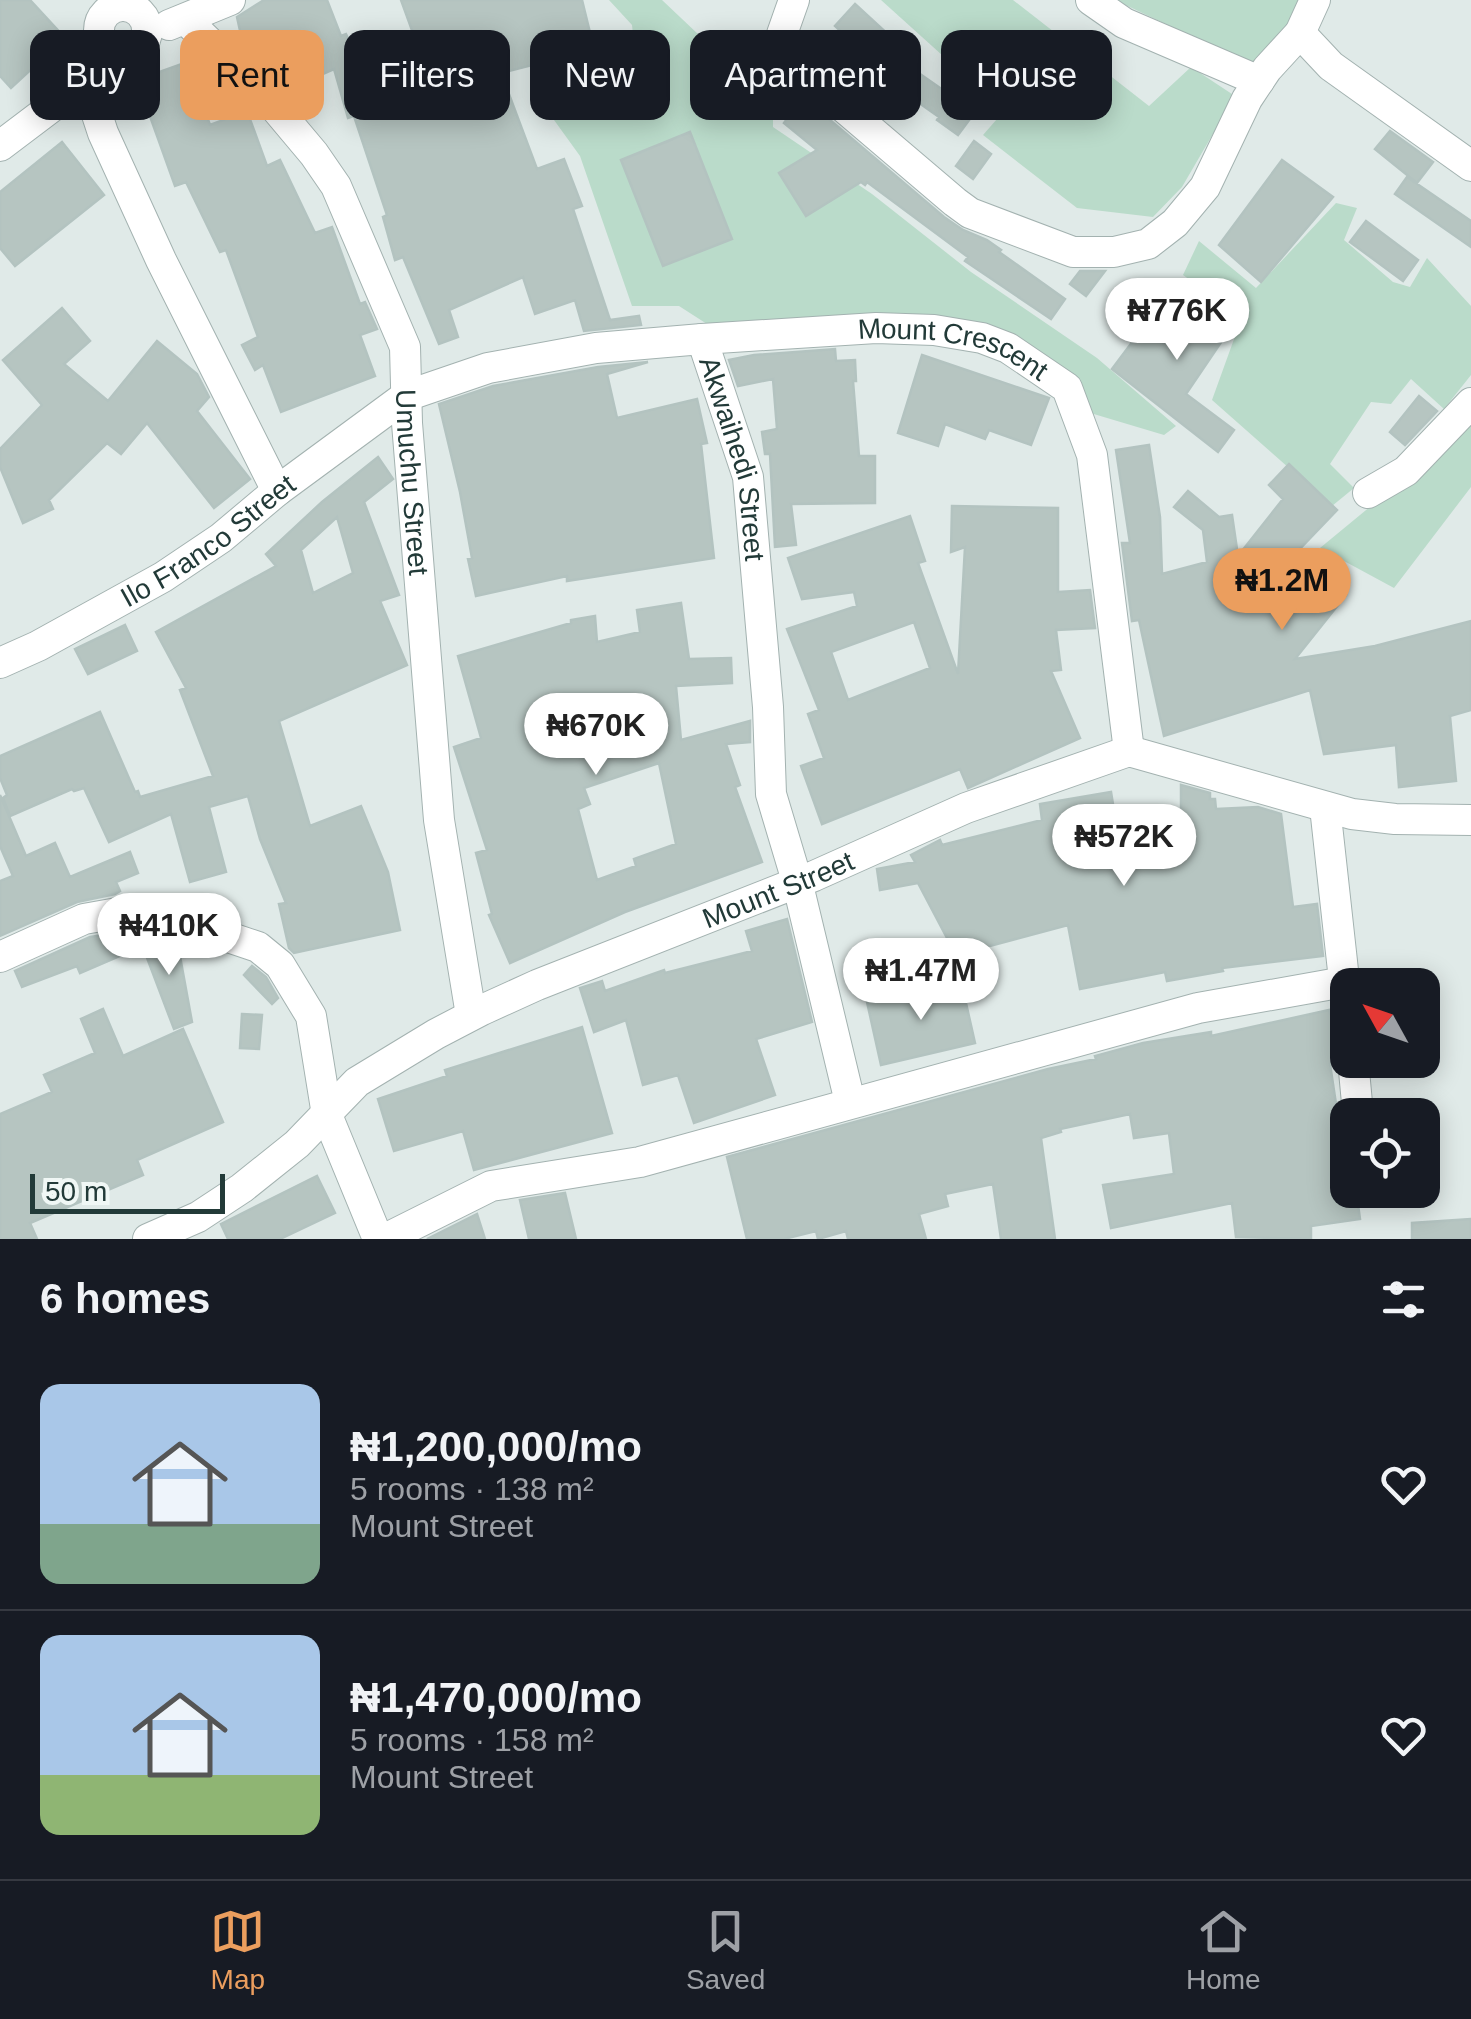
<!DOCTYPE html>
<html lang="en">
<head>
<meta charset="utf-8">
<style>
	:root { --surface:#171b24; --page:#20242c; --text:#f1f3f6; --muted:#9ea1a6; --line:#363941; --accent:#eb9e5e }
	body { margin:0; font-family:Helvetica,sans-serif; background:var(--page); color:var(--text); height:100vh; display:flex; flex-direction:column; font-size:38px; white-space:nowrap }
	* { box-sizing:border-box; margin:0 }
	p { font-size:32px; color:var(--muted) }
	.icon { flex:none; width:55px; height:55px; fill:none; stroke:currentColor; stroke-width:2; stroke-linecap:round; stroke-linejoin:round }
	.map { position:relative; height:1239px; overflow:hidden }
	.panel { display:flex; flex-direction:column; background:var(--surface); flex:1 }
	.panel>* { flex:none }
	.hud { position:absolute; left:30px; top:30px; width:1412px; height:90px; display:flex; gap:20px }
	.needle { width:65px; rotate:310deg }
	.buttons { position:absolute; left:1330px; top:968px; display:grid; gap:20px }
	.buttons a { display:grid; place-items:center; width:110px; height:110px; border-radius:20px; background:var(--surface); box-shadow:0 5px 25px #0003; font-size:50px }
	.scale { position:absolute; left:30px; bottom:25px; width:195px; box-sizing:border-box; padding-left:10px; border:5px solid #223a38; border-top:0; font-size:28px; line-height:35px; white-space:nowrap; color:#223a38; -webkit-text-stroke:8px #f0f7f5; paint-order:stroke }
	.price { position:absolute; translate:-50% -85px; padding:0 22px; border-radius:35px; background:#fff; color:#222; font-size:32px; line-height:65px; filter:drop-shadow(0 2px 5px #0008) }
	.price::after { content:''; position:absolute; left:50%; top:60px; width:30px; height:22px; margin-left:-15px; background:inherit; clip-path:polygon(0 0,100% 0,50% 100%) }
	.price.active { background:var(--accent); color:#111 }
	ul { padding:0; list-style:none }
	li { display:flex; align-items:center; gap:30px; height:250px; padding:0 40px }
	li+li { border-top:2px solid var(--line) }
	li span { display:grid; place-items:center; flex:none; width:280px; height:200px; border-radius:20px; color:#555 }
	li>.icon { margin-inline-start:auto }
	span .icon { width:120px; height:120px; fill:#fffc; stroke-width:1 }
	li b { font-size:42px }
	h2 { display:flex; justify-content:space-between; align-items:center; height:120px; padding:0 40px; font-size:42px }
	.chip { padding:0 35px; border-radius:20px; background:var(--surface); box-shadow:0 5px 25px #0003; font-size:35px; line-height:90px }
	.chip.active { background:var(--accent); color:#111 }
	.menu { display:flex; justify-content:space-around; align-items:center; height:140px; border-top:2px solid var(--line); background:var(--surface); font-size:28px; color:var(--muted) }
	.menu a { display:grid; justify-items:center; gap:5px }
	.menu .active { color:var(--accent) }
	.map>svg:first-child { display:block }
</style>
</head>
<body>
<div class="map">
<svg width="1471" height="1239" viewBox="0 0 1471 1239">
	<rect width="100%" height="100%" fill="#e0eae8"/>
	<!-- green -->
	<path fill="#badbca" d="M609,0h53l111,105v22l99,67 99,78 126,86 79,68 -12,9 -77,-23 -113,-75 -267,-13 -28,-18h-47l-52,-150 -39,-54 93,-58 -2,-19z
		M881,0h132l136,106 42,-39 44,29 -53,91 -29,30 -76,-9 -94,-73 21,-24z
		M1115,0h186l-7,20 -42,45z
		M1336,203l21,5 -13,32 49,42 17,5 17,-29 44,48v69l-27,34 -33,-30 -20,25 -20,-2 -41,62 24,24 -22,18 -120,-106 30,-83 -59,-42 16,-34 57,47z
		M1471,413v74l-77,101 -74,-40 114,-94z"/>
	<!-- building -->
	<path fill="#b6c5c1" stroke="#b3c3c0" stroke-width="2.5" fill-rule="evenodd" d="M0,0h30l35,38 -54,50 -11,-12z
		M264,0h63l14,36 5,-2 18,38 57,-17 -20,-55h181l12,49 -93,24 36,96 27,-10 18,47 -9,3 37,111 29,-4 2,9 -57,6 -9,-31 -40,14 -12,-37 -74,33 9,27 -19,7 -36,-87 -8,3 -12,-43 4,-2 -33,-99 -6,2 -14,-49 -34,15 -13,-30 -31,-9 -4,-11 -11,1 -4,-18z
		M855,4l61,56 -6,7 43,30 4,-4 21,15 -20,27 -21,-15 2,-3 -24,-17 -80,-74z
		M187,62l23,63 37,-14 20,55 13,-6 35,73 17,-6 28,77 5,-2 12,27 -17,6 15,41 -94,36 -18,-47 -8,5 -13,-25 16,-8 -32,-87 -6,2 -34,-70 -11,4 -38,-106z
		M803,97l141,120 19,13 24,10 14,10 -2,2 66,47 -14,20 -86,-58 3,-4 -101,-75 -2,3 -4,-3 -55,34 -27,-43 38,-23 -33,-27z
		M1390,131l43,31 -16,21 -42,-34z
		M690,132l42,107 -69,27 -42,-106z
		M974,141l17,13 -18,25 -17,-13z
		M62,142l42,53 -89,71 -15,-18v-56z
		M1282,160l51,37 -72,85 -42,-37z
		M1407,177l64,44v26l-76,-53z
		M1366,221l52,39 -15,21 -53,-39z
		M1080,271h25l-19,25 -16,-12z
		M1175,285l53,47 -42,62 48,36 -16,22 -106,-83z
		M62,308l28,33 -26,23 44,37 49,-60 40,33 12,23 -12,14 53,68 -36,29 -67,-85 -26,31 -14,-11 -58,57 4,9 -30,14 -23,-56v-18l42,-44 -39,-45z
		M835,349l1,12 19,-1 1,21h-3l6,75h16v47l-84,1 5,41 -21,2 -5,-93h-5l-3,-22 15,-3 -4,-50 -35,7 -9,-26 25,-5z
		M922,355l127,43 -18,47 -42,-15 -4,9 -40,-15 -7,22 -40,-13z
		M648,362l-41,12 10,44 80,-19 10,44 -6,1 13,114 -147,23v-5l-91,20 -8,-37 4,-1 -12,-66 -21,-88 54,-18 105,-19z
		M1419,396l18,15 -32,34 -15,-13z
		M1149,445l11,72 2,57 45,-12 -4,-32 -29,-23 14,-16 31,26 13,-2 6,41 45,-57 -14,-14 20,-21 48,46 -42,44 51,41 -51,64 80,-13 96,-25v89l-21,6 6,65 -57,6 -3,-42 -72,9 -14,-64 -146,46 -25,-116 -7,1 -10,-78h8l-14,-93z
		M378,457l15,22 -29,23 35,93 -19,6 27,64 -128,56 31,105 51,-20 27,66 12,58 -106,23 -5,-5 -10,-44 7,-1 -26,-64 -12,-43 -39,11 17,65 -36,10 -19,-68 -62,28 -25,-54 -10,3 -2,-2 -62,27 -7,-18 4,-3 -7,-17v-22l100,-44 35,80 3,-1 2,6 73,-21 -33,-86 6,-2 -30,-56 120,-66 -10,-12 56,-52zM337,517l16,56 -40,20 -12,-43z
		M952,506l106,2v84l32,-2 5,38 -39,2 5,40 -10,1 29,67 -112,50 -8,-19 -138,55 -21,-58 23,-8 -16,-44 11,-4 -32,-81 70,-23 -3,-14 -52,7 -14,-41 122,-42 15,45 -7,2 40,111 7,-127 -14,5zM914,622l16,46 -82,32 -17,-48z
		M681,603l8,56 42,-1 1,25 -56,3 5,54 69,-19v21l-24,2 14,41 -5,2 27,75 -137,50 -115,51 -21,-48 3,-1 -16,-61 11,-3 -33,-103 27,-9 -23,-82 113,-33v-3l24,-4 2,26 43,-10 -3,-22zM659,763l17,81 -42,15 2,7 -39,14 -19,-71 12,-5 -6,-16z
		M125,625l12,26 -49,23 -13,-25z
		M1181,785l29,8v6h5l1,10 42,-2 23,7 12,93 24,-3 6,52 -101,12 1,3 -56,10 -2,-9 -85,17 -12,-64 -112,30 -38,-72 -38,7 -3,-21 38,-7 -4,-7 29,-15 2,5 100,-25 -2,-16 71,-12 6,37 64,-19z
		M0,795l26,61 29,-13 15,34 60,-25 8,21 -22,9 4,9 -5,3 -38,8 -77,34v-55l13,-5 -13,-30z
		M787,919l25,103 -56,17 19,56 -81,28 -16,-48 -35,10 -17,-65 -32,12 -14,-44 22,-7 3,10 59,-21 1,3 87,-22 -6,-20z
		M130,931l8,17 -58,25 -3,-7 -55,21 -7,-16 75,-34z
		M166,936l11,4 15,82 -18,7 -33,-87z
		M252,966l14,11 12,21 -6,6 -28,-29z
		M961,981l14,62 -94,22 -14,-63z
		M103,1009l20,47 60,-27 40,93 -86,38 6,15 -113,48 7,16h-37v-125l52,-22 -8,-17 51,-22 -14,-34z
		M1329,1010l12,36 -7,17 -4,1 12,80h6v46h8l4,29 -49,7v13l-75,-2 -4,-34 -121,25 -8,-43 71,-11 -5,-41 -35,5 -4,-24 -70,15 1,3 -20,6 14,101h-54l-8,-55 -48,10 3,12 -29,8 7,25h-78l-2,-8 -28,8 -2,-8 -32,8h-37l-20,-82 321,-88 48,-10 -1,-3 48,-13 68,-11v4z
		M242,1014l20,1 -3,34 -19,-1z
		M582,1027l30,106 -138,37 -11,-39 -69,20 -16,-52 69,-23 -2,-6z
		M317,1176l18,37 -55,26h-52l-7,-15z
		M565,1193l11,46h-47l-9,-39z
		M477,1214l8,25h-58z
		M1471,1219v20h-59v-16z"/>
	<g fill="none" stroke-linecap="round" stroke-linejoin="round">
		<!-- minor casing -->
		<g stroke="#a3b2b0" stroke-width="32">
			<g id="minor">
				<path d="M794,0l-12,34 12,31 161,137 15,11 103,39h41l34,-8 27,-21 30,-36 42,-88 20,-30 33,-36 15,-33"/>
				<path d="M1091,0l33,23 135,58"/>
				<circle cx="123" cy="30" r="24"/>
				<path id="s1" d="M186,20l81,78 47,56 22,32 69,161 2,76 32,397 32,195"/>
				<path d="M169,25l61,-25"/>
				<path d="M1300,33l31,33 140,100"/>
				<path d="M107,49l-21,32 17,52 58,127 116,231"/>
				<path d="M0,146l86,-65"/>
				<path id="s2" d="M702,339l174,-11 58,2 48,8 26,10 59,40 25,67 37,296"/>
				<path d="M1368,493l38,-22 65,-68"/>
				<path id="s3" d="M0,663l38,-17 125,-69 58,-39 56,-47 129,-95 82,-28 108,-20 106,-9 46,138 20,230 3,87 26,87 53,221"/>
				<path d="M1325,807l23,209"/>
				<path d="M0,957l84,-38 39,-7 37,2 98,33 22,18 31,51 16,99 51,124"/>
				<path d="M1353,1060l4,43"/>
				<path id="s4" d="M148,1239l50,-22 44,-29 55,-44 60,-62 79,-48 46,-24 55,-25 277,-109 152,-68 163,-57 223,63 43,5 76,1"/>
				<path d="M385,1239l106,-53 149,-24 558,-154 146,-26"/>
			</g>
		</g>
		<!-- minor -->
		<use href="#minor" stroke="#fff" stroke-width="30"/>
	</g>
	<g text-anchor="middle" stroke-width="9" stroke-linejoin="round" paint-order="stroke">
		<!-- street labels -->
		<g font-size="28" fill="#223a38" stroke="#f0f7f5">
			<text dy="10" stroke="none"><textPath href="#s2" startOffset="255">Mount Crescent</textPath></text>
			<text dy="10" stroke="none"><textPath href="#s3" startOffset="915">Akwaihedi Street</textPath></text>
			<text dy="10" stroke="none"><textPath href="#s1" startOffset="535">Umuchu Street</textPath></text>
			<text dy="10" stroke="none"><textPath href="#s3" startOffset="242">Ilo Franco Street</textPath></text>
			<text dy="10" stroke="none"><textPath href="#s4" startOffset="728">Mount Street</textPath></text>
		</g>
	</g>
</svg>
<div class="buttons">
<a><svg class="needle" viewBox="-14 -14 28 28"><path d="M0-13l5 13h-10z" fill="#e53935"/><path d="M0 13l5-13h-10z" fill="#9ea1a6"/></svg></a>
<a><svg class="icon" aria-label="locate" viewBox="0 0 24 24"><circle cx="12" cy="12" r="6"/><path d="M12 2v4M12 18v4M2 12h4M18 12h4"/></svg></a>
</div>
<div class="scale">50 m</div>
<b class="price" style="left:1177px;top:363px">₦776K</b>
<b class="price active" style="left:1282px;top:633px">₦1.2M</b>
<b class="price" style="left:596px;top:778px">₦670K</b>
<b class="price" style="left:1124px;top:889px">₦572K</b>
<b class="price" style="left:169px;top:978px">₦410K</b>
<b class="price" style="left:921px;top:1023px">₦1.47M</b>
<div class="hud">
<a class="chip">Buy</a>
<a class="chip active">Rent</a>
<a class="chip">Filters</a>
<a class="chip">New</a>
<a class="chip">Apartment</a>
<a class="chip">House</a>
</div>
</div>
<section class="panel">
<h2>6 homes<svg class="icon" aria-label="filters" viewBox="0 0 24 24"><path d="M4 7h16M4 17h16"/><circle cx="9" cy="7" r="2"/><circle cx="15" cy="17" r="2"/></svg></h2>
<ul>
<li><span style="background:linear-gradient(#a9c7e8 70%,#7fa58c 0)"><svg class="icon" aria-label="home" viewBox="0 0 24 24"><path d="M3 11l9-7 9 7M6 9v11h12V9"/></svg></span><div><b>₦1,200,000/mo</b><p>5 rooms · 138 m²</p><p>Mount Street</p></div><svg class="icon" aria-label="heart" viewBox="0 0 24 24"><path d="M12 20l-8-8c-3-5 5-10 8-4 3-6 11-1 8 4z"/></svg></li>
<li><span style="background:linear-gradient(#a9c7e8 70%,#8fb573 0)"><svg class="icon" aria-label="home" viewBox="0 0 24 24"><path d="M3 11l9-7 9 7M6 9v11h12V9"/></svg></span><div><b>₦1,470,000/mo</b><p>5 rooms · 158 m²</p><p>Mount Street</p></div><svg class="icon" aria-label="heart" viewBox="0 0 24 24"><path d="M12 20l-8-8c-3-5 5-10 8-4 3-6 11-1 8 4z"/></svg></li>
</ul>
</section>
<nav class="menu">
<a class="active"><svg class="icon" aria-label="map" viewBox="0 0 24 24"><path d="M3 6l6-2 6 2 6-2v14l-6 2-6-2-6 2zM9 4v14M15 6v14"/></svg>Map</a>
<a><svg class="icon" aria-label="saved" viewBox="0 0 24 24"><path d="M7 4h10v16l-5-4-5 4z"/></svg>Saved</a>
<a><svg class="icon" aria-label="home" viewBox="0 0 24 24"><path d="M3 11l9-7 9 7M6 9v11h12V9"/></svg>Home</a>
</nav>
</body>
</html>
